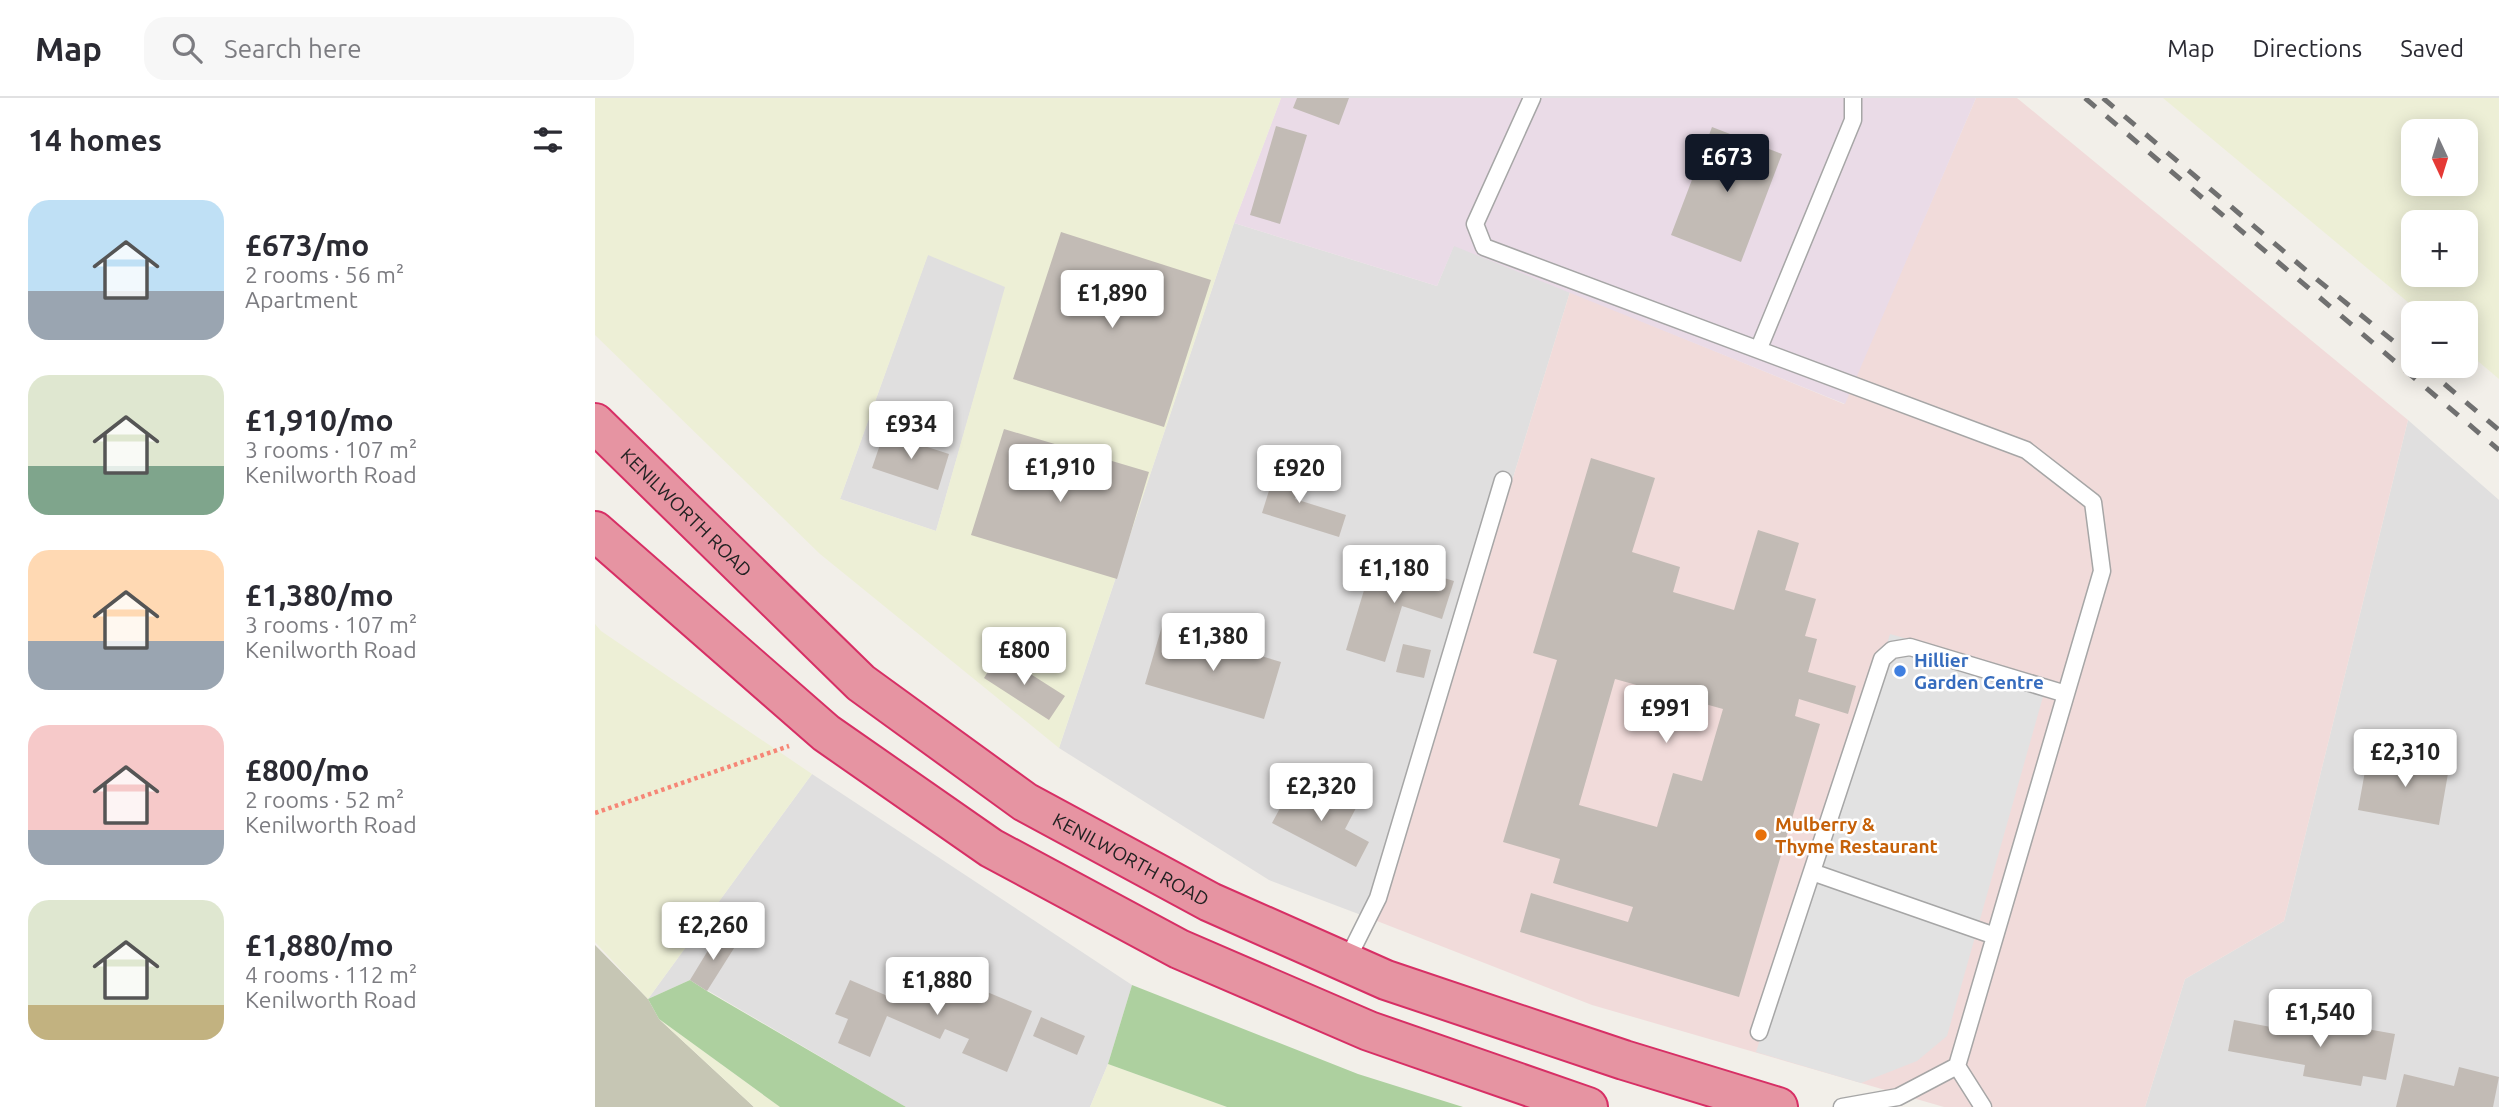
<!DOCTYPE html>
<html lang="en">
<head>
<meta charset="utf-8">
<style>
	:root { --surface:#fff; --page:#f7f7f7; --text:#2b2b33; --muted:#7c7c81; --line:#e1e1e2; --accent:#111827 }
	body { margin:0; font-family:Ubuntu,sans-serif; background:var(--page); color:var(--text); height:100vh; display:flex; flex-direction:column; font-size:26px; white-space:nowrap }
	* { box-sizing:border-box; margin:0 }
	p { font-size:23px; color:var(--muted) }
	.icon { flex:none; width:38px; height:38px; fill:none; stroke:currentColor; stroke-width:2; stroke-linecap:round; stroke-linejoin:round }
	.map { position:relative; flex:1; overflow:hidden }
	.drawer { display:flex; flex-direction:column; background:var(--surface); width:595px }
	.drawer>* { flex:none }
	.needle { width:46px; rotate:176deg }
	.controls { position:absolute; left:1806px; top:21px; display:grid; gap:14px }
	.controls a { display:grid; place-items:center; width:77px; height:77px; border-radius:14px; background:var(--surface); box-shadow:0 4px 18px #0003; font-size:35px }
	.price { position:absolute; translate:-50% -60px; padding:0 16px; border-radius:7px; background:#fff; color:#222; font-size:23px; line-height:46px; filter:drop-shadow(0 2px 4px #0008) }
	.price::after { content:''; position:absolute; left:50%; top:42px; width:21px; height:16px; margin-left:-10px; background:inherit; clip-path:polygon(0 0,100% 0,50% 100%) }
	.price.selected { background:var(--accent); color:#fff }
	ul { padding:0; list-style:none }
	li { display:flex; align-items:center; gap:21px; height:175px; padding:0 28px }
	li span { display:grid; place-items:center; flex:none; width:196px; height:140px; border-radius:21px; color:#555 }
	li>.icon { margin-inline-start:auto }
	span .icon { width:84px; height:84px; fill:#fffc; stroke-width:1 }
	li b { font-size:30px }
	h2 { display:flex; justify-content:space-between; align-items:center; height:84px; padding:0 28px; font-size:30px }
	header { display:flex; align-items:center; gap:42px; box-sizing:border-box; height:98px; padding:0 35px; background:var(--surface); border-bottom:2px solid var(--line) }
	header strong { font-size:33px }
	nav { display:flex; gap:38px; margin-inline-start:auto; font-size:24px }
	.search { width:490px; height:63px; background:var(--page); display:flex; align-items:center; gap:18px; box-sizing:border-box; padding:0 24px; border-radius:21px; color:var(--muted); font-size:26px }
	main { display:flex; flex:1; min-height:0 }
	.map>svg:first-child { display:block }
</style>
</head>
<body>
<header>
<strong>Map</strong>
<div class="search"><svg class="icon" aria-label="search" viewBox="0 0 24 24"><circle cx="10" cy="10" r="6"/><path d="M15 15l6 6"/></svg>Search here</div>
<nav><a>Map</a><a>Directions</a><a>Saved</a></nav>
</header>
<main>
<section class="drawer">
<h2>14 homes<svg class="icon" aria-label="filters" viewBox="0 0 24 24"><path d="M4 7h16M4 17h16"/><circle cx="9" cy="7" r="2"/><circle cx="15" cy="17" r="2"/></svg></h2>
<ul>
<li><span style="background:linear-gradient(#bfe0f5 65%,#9aa5b1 0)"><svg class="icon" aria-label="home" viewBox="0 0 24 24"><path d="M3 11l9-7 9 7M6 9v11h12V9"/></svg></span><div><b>£673/mo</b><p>2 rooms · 56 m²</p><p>Apartment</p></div></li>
<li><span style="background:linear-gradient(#dfe7d0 65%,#7fa58c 0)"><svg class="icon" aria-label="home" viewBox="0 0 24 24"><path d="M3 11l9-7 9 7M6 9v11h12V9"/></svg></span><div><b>£1,910/mo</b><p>3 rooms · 107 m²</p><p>Kenilworth Road</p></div></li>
<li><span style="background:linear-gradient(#ffd9b3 65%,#9aa5b1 0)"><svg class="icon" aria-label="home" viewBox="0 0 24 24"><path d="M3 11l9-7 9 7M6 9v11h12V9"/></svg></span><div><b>£1,380/mo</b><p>3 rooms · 107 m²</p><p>Kenilworth Road</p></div></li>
<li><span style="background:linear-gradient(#f6c9c9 75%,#9aa5b1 0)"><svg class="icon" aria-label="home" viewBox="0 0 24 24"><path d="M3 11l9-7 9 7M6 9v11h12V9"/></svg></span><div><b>£800/mo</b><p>2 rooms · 52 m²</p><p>Kenilworth Road</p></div></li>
<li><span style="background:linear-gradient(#dfe7d0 75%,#c2b280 0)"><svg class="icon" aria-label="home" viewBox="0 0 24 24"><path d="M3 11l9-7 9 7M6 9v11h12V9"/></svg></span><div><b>£1,880/mo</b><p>4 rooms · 112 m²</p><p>Kenilworth Road</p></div></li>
</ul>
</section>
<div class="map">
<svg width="1904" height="1009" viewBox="0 0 1904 1009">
	<rect width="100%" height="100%" fill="#f2efe9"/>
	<!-- residential -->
	<path fill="#e0dfdf" d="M639,125l203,63 17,-41 116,47 -193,629 -108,-41 -210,-132z
		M333,156l78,32 -70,245 -96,-32z
		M1813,322l91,80v607h-354l40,-128 99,-58z
		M217,676l320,211 -24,79 -18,43h-184l-216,-127 -42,19z"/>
	<!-- commercial -->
	<path fill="#f1dbda" d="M1381,0h41l391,322 -124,501 -99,58 -40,128h-201l-352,-102 -215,-84 193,-629 274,112z"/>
	<!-- industrial -->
	<path fill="#eadbe7" d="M686,0h695l-131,306 -391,-158 -17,40 -203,-63z"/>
	<!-- construction -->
	<path fill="#c6c6b4" d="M0,847l53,54 11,20 95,88h-159z"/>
	<!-- farmland -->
	<path fill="#edefd6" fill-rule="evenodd" d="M0,0h686l-47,125 -175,525 -239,-194 -225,-219zM333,157l77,32 -69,244 -96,-32z
		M1568,0h336v281l-33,-28v-38h-45zM1871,33v53h-53v-53zM1871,124v53h-53v-53z
		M0,526l6,7 211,143 -164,225 -53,-57z
		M64,921l121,88h-26z
		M513,966l119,43h-137z"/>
	<!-- forest -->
	<path fill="#add09f" d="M95,882l17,11 199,116h-126l-121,-88 -11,-20z
		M537,887l226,89 105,33h-236l-119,-43z"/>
	<!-- parking -->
	<path fill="#e2e2e2" d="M1295,536l158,45 -101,357 -30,25 -56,22 -105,-31z"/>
	<!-- building -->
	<path fill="#c2bbb5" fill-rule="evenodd" d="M702,0h52l-10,27 -46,-17z
		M681,28l31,9 -27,89 -30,-9z
		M1117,29l70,27 -41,108 -70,-27z
		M466,134l150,48 -47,147 -151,-48z
		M409,331l145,43 -32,107 -146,-44z
		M289,335l65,21 -11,36 -66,-22z
		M996,360l64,20 -23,74 48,15 -7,25 61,18 24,-80 41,13 -14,47 31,9 -11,37 12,3 -9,33 48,14 -8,28 -49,-15 -4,17 25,8 -81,273 -219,-65 11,-39 97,29 5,-15 -80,-24 7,-24 -57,-17 54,-182 -24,-7zM1020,581l108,30 -21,72 -29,-8 -16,54 -78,-22z
		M682,367l26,8 -8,26 51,16 -7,22 -77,-24z
		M779,459l80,24 -12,38 -40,-13 -17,56 -39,-12z
		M567,528l119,36 -17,57 -119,-35z
		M808,546l28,6 -7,28 -28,-6z
		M404,556l66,42 -16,24 -65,-42z
		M1774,651l21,4 -4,19 26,5 4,-21 34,6 -11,63 -81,-15z
		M698,686l20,11 4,-7 39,20 -11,21 24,13 -13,25 -84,-44z
		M123,836l18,11 -29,46 -17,-11z
		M340,872l97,41 -25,61 -45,-19 7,-14 -24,-10 -5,10 -53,-23 -17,41 -32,-14 10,-24 -13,-5 15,-34 47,20 8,-18 4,2 2,-6 12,-2 8,3z
		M446,919l44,19 -8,19 -44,-19z
		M1716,921l84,15 -9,46 -23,-4 -2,10 -58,-10 2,-11 -77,-14 6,-31 74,14z
		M1864,969l40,10 -6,30h-97l8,-33 50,12z"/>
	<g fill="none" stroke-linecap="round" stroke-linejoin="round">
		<!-- lane casing -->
		<g stroke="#a6a6a6" stroke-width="19">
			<path id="lane" d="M937,0l-57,126 9,23 542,203 67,52 9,69 -145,495 -59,31 -56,10
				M1164,250l94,-228v-22
				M1217,774l183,64
				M751,864l32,-64 125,-418
				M1164,934l123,-373 10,-9 18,-3 156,47
				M1362,968l26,41"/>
		</g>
		<!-- highway casing -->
		<g stroke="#d72f65" stroke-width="42">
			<g id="highway">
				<path id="s1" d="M0,325l266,260 164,119 185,100 176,78 238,80 154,47"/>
				<path d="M0,433l231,202 165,115 188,101 190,82 219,76"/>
			</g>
		</g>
		<!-- path -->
		<path stroke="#f68676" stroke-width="4.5" stroke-dasharray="3.5 3.5" stroke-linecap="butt" d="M0,715l194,-67"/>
		<!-- lane -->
		<use href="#lane" stroke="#fff" stroke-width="16"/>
		<!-- highway -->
		<use href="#highway" stroke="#e694a2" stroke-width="38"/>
		<!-- rail -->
		<path stroke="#707070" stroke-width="5" stroke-dasharray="14 14" stroke-linecap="butt" d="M1490,0l414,352
			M1508,0l211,179 99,80
			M1828,268l76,64"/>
	</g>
	<!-- markers -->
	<circle fill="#3f7fe0" stroke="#fff" stroke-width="2.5" cx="1305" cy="573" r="7"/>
	<circle fill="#e8710a" stroke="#fff" stroke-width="2.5" cx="1166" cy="737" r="7"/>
	<g text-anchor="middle" stroke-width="5" stroke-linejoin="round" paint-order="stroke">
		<!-- street labels -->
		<g font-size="19" fill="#222" stroke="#fff">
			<text dy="7" stroke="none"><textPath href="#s1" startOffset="128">KENILWORTH ROAD</textPath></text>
			<text dy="7" stroke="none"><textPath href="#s1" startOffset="695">KENILWORTH ROAD</textPath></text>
		</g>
		<!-- shop labels -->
		<g font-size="19" font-weight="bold" fill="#366cbe" stroke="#fff" text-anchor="start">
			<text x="1319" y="569">Hillier<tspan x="1319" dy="22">Garden Centre</tspan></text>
		</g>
		<!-- food labels -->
		<g font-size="19" font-weight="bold" fill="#c56008" stroke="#fff" text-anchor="start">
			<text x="1180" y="733">Mulberry &amp;<tspan x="1180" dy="22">Thyme Restaurant</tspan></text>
		</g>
	</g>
</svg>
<div class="controls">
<a><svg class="needle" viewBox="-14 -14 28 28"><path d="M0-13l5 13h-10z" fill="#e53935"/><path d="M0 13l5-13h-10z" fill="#7c7c81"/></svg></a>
<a>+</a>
<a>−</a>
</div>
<b class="price selected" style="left:1132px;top:96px">£673</b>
<b class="price" style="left:517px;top:232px">£1,890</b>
<b class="price" style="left:316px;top:363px">£934</b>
<b class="price" style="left:465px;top:406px">£1,910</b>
<b class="price" style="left:704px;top:407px">£920</b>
<b class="price" style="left:799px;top:507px">£1,180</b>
<b class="price" style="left:618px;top:575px">£1,380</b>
<b class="price" style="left:429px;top:589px">£800</b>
<b class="price" style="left:1071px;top:647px">£991</b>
<b class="price" style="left:1810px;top:691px">£2,310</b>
<b class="price" style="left:726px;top:725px">£2,320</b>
<b class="price" style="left:118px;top:864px">£2,260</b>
<b class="price" style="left:342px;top:919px">£1,880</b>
<b class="price" style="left:1725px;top:951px">£1,540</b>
</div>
</main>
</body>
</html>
